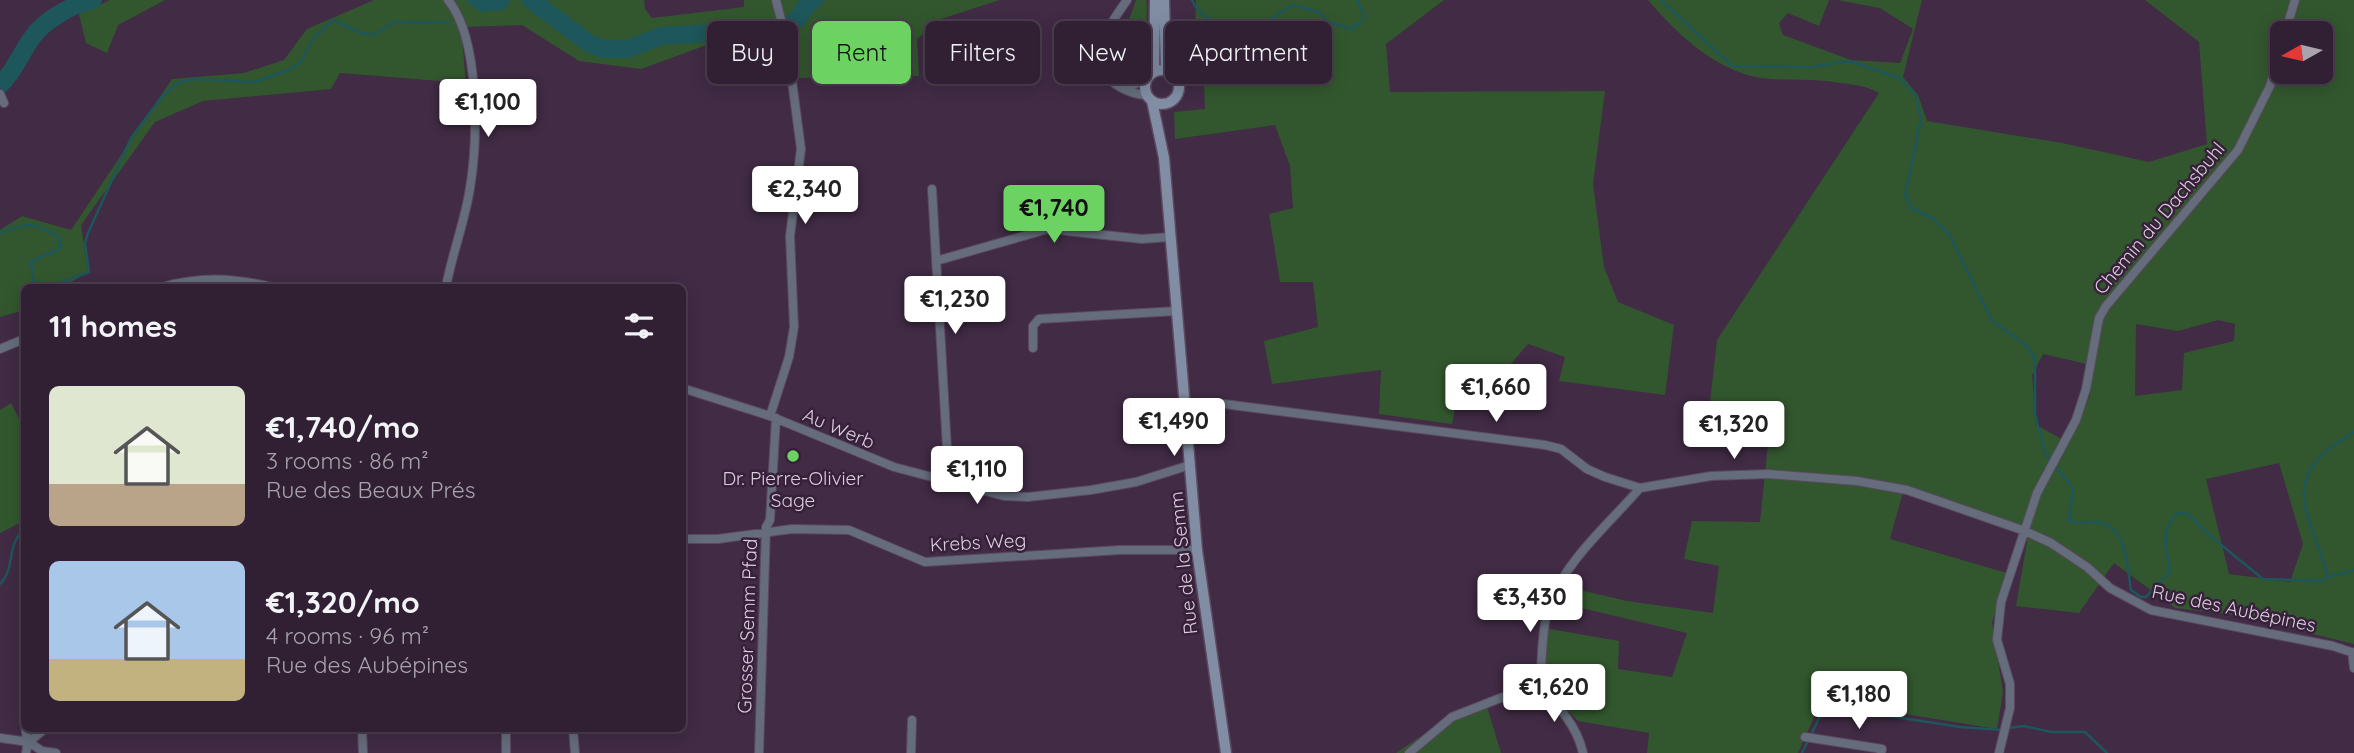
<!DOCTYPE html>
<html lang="en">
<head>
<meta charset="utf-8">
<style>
	:root { --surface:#312034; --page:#3d2d40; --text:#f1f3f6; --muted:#a8a3ac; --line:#4c3e4f; --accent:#6cd362 }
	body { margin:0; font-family:Quicksand,sans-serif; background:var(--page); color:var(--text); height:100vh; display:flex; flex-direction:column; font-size:26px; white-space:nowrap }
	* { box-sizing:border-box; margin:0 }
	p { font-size:23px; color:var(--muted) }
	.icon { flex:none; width:38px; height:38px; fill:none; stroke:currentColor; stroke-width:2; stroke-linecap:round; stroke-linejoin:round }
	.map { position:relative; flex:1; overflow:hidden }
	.side { position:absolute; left:21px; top:284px; width:665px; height:448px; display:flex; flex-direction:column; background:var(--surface); border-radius:10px; box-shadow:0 4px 18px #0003,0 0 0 2px var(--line) }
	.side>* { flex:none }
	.top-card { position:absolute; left:707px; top:21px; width:665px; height:63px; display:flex; gap:14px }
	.needle { width:46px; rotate:262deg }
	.controls { position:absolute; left:2270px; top:21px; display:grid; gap:14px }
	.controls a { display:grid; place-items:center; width:63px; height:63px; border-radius:10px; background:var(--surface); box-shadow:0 4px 18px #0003,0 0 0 2px var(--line); font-size:35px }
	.price { position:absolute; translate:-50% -60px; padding:0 16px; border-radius:7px; background:#fff; color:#222; font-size:23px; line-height:46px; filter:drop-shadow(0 2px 4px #0008) }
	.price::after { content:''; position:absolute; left:50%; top:42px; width:21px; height:16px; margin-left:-10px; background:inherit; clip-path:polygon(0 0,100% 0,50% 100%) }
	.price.on { background:var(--accent); color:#111 }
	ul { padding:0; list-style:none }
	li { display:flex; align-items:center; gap:21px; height:175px; padding:0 28px }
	li span { display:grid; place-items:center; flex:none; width:196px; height:140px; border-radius:10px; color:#555 }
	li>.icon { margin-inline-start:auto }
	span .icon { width:84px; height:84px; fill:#fffc; stroke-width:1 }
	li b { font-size:30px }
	h2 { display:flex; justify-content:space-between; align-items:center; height:84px; padding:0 28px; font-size:30px }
	.chip { padding:0 24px; border-radius:10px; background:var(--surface); box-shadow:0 4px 18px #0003,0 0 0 2px var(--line); font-size:24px; line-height:63px }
	.chip.on { background:var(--accent); color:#111 }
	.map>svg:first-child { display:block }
</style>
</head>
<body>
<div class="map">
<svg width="2354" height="753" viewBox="0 0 2354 753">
	<rect width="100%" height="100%" fill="#412b45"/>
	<!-- green -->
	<path fill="#32572e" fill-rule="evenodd" d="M110,0h55l-47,25 -11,28 -21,-10 -7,-29z
		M374,0h270l1,9 7,9 92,-11v-7h256l-59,19 -24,20 2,37 -125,2 -12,-29 -56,-11 -85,31 -62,-8 -57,-36 -61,2 5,56 -126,-10 -9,16 -128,12 -48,21 -74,103 7,47 -25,15h-39v23l-24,7v-87l22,-14 49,14 101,-151 72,-6 40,-13 23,-31z
		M1136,0h10c2,8 0,15 1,23 1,25 7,36 -16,55h-12c-22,-28 -7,-30 7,-52 4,-8 7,-18 10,-26z
		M1196,0h248l-58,44 4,48 215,-1 -12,93 11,83 14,35 56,23 -9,70 -106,-14 6,-24 -37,-13 -44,51 -25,-7 -7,36 -73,-10 2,-44 -109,14 -8,-43 54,-14 -5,-45h-33l-11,-68 24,-6 -3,-42 -15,-41 -100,14 -1,-27 31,-3 -2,-49 -8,-17z
		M1648,0h181l-10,26 -31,-13 -9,10 4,12 68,25 49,3 13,-34 -33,-21 -43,-8h85l-19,77 15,18 9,26 135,22 87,19 58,-18 -8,-102 -54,-42h209v644l-119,-29 -60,-7 -61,-45 -35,50 -63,-7 12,-70 -125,-44 -13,47 117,34 -15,50 11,69 -6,37 -172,-28 -8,10 -19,42h-151l2,-20 -71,-12 -36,-37 2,-56 75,13 -1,28 54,8 15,-44 -131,-31 11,-15 60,14 86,12 6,-47 -35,-7 8,-38 68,1 11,-108 -62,-3 8,-71 162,-247c-15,-9 -35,-9 -52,-12 -25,-3 -52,1 -76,-5 -42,-12 -75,-43 -103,-76zM2282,33h38v39h-38zM2218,320l17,4 -1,17 -50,12 -2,37 -47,6 1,-72 42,7zM2043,354l44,10 3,31 -21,48 -33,-18 -4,-50zM2279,463l24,81 -13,38 -61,-8 -23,-95z
		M11,403l13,25v93l-24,12v-123z
		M1485,700l16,53h-105l68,-46z"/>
	<!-- water -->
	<path fill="#1d565b" d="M465,0h46l-7,10 -24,2z"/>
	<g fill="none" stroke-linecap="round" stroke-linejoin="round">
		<!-- stream -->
		<path stroke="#1d565b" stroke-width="2.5" d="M1192,0c8,20 36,30 56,29 14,-1 32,-17 44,-24l26,7 10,10 24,7 13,-12 -8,-17
			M1661,0l71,66 78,1 39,-6 51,17 16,18 5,23 -16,76 6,13 21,10 17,16 43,87 35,25 8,13v55l10,39 6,8
			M0,233c28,-11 33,-11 59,4l1,12 -29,12 2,19 11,7
			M48,287l41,-15 -4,-29 3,-10 43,-95 30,-40 17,-15 15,-4 62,3 31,-11 14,-8 14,-25 19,-18 28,13 13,2 20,-13 56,1
			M2055,466l18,22 -4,33c9,4 18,0 27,1 31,3 31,44 35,68l10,7h5l24,-26c-5,-23 -10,-40 7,-58l11,1 21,21 54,44 59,2 6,-4c-19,-67 -54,-99 26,-145
			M2328,577l26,-7
			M0,584c16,-16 6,-40 24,-54
			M2008,728l16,-2 27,6h34l22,21
			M1802,753l23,-47 135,21 42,3"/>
		<!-- river -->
		<path stroke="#1d565b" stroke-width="18" d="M531,0l59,44 13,5h25l33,-13 114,-7c34,-9 19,-17 39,-29
			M0,85c14,-13 20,-30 31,-46 13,-19 40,-34 62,-39"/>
		<!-- street casing -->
		<g stroke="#5d4861" stroke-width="10">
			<path id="street" d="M1127,0c-9,13 -20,28 -26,42 -12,30 20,52 46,53
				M2285,33l10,-33
				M1126,89l22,-12
				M0,94l4,9
				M932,189l17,294
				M936,261l112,-32 94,10 28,-2
				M162,287c39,-11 71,-9 110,0
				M446,287c6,-33 19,-66 24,-99 8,-49 10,-149 -22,-188
				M1033,348v-22l6,-7 138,-8
				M0,349l24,-10
				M682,388l88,28 124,51 110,29 24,1 63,-7 45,-8 54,-17
				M1185,404h39l321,41 16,4 26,20 18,8 35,11 71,-12 57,-2 89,7 50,9 118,41 26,12 36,24 23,21 41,22 182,36 21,7
				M770,416l19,-59 5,-30 -4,-91 11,-87 -14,-106 -11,-43
				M682,539h36l74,-10 57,1 76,32 195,-12h77
				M2352,652l2,16
				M1540,689c19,17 37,37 43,64
				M24,706c-2,17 6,31 2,47
				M362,728l1,25
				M573,728l2,25
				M1805,737l77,12 -1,4
				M0,738l29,4 13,9 14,2
				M29,742l17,-14
				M506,753v-25
				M759,753l7,-226 4,-7 6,-102
				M911,753l1,-33
				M1409,753l43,-36 51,-20 37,-8c2,-25 1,-52 7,-76 13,-48 61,-88 93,-125
				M1999,753l11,-45v-24l-13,-44 4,-38 36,-109 39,-73 10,-31 13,-71 7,-12 132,-156 32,-64 12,-41"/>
		</g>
		<!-- secondary casing -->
		<g stroke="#5d4861" stroke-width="13">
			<path id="secondary" d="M1164,0l2,71
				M1145 87a17 17 0 1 1 34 0a17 17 0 1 1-34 0Z
				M1154,72l1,-72
				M1152,101l12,57 33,392 29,203"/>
		</g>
		<!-- street -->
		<use href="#street" stroke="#656d7c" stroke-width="8"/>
		<!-- secondary -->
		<use href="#secondary" stroke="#808da3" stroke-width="10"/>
	</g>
	<!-- markers -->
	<circle fill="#6cd362" stroke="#37213a" stroke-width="2.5" cx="793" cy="456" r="7"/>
	<g text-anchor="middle" stroke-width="5" stroke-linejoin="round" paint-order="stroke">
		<!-- street labels -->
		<g font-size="19" fill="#dccdde" stroke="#37213a">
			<text transform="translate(2159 218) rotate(-50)" y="7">Chemin du Dachsbuhl</text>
			<text transform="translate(839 428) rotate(23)" y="7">Au Werb</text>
			<text transform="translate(978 542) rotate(-3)" y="7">Krebs Weg</text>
			<text transform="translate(1183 563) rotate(-96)" y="7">Rue de la Semm</text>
			<text transform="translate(2234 608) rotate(12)" y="7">Rue des Aubépines</text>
			<text transform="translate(747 626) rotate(-88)" y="7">Grosser Semm Pfad</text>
		</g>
		<!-- poi labels -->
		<g font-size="19" fill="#dccdde" stroke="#37213a">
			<text x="793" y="485">Dr. Pierre-Olivier<tspan x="793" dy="22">Sage</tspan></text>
		</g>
	</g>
</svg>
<div class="controls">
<a><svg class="needle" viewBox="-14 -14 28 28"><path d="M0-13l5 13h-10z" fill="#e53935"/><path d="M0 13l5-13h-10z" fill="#a8a3ac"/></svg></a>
</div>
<b class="price" style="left:488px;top:139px">€1,100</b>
<b class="price" style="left:805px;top:226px">€2,340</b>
<b class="price on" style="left:1054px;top:245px">€1,740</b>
<b class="price" style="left:955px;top:336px">€1,230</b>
<b class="price" style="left:1496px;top:424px">€1,660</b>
<b class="price" style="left:1174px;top:458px">€1,490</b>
<b class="price" style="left:1734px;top:461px">€1,320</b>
<b class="price" style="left:977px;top:506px">€1,110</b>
<b class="price" style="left:1530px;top:634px">€3,430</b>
<b class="price" style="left:1554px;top:724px">€1,620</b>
<b class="price" style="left:1859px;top:731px">€1,180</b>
<div class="top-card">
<a class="chip">Buy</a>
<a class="chip on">Rent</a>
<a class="chip">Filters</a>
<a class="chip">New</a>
<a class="chip">Apartment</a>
</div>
<section class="side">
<h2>11 homes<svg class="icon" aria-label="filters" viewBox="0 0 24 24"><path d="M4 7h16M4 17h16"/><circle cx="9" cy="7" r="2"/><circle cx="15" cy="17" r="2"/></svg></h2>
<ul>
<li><span style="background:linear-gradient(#dfe7d0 70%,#b9a48a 0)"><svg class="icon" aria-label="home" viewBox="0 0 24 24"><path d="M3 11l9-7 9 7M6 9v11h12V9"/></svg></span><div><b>€1,740/mo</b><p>3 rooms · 86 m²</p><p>Rue des Beaux Prés</p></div></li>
<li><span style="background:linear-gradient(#a9c7e8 70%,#c2b280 0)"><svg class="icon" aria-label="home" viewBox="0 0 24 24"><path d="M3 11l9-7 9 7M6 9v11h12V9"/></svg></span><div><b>€1,320/mo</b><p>4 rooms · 96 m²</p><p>Rue des Aubépines</p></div></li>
</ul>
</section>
</div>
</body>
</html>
